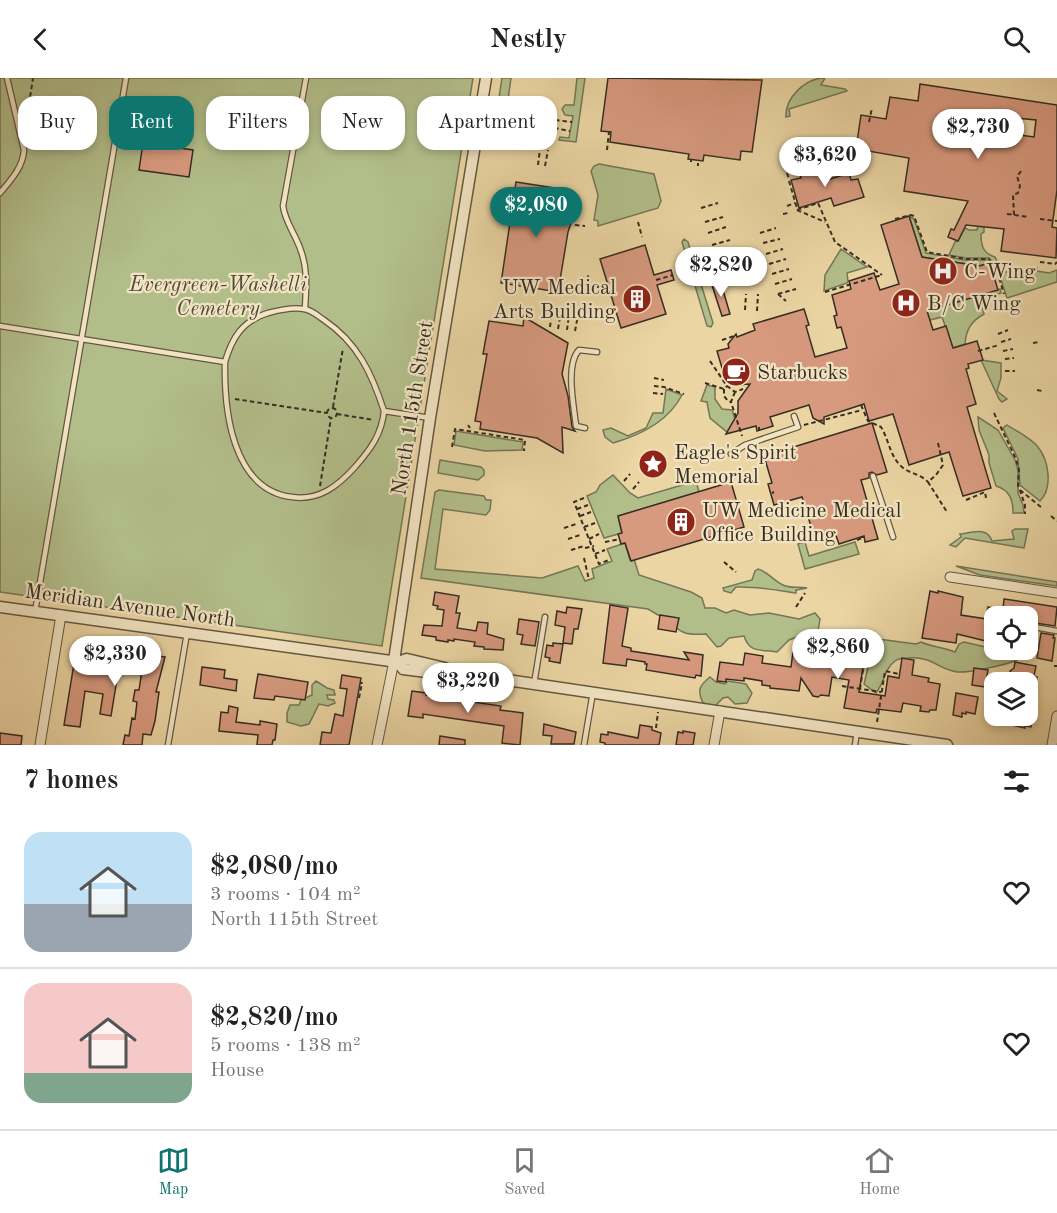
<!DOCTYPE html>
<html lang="en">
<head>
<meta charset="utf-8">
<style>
	:root { --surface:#fff; --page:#f2f2f2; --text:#222; --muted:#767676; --line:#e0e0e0; --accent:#0f766e }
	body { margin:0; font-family:"Old Standard TT",serif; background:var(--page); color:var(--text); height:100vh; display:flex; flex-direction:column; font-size:22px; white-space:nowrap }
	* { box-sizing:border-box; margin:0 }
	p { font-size:20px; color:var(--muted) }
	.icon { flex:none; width:33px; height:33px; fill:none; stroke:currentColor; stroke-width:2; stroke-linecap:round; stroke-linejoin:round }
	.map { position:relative; height:667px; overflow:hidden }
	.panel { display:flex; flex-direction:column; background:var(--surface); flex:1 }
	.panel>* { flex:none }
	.banner { position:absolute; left:18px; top:18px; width:600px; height:54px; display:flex; gap:12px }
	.tools { position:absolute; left:984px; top:528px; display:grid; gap:12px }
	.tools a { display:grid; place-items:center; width:54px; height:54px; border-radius:12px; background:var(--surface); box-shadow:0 3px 9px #0003; font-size:30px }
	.price { position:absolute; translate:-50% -51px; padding:0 14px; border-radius:21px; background:#fff; color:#222; font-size:20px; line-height:39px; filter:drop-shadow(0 2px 3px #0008) }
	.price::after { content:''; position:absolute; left:50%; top:36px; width:18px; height:14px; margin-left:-9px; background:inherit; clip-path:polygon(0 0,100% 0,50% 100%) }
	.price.selected { background:var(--accent); color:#fff }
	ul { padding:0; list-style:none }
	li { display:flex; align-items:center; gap:18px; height:150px; padding:0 24px }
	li+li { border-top:2px solid var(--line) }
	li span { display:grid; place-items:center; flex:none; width:168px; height:120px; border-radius:18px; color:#555 }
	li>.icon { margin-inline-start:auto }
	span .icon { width:72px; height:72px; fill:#fffc; stroke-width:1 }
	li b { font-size:26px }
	h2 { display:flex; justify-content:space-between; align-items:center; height:72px; padding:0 24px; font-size:26px }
	.chip { padding:0 21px; border-radius:18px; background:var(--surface); box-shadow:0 3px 9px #0003; font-size:21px; line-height:54px }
	.chip.selected { background:var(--accent); color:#fff }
	header { display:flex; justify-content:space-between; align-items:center; height:78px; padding:0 24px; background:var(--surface); font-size:27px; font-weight:700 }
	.dock { display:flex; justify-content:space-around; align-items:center; height:84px; border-top:2px solid var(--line); background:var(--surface); font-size:16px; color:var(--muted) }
	.dock a { display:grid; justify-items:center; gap:3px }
	.dock .selected { color:var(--accent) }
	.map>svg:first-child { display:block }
</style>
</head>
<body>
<header><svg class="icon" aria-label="back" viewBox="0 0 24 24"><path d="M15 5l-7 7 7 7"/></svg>Nestly<svg class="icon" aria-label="search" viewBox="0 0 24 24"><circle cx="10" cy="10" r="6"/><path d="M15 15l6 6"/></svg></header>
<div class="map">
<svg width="1057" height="667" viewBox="0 0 1057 667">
	<rect width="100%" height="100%" fill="#ebd5a3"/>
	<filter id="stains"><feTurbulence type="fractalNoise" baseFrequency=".00333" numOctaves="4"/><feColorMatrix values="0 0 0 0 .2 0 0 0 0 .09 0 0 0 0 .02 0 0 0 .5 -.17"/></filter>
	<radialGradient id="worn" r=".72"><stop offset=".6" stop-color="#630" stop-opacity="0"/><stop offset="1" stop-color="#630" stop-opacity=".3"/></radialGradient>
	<!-- green -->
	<path fill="#b2be8a" stroke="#747656" stroke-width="1.5" d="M0,0h473l-91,568 -382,-54z
		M502,0h9l-7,51 9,1v4l-19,-3z
		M577,0h8l-9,64 -17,-2 1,-3 9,1 4,-22 -8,-1 -3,-6 3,-4h9z
		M825,0l-4,7 24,4 2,2 -58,18 1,7 -4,1c-1,-19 19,-39 39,-39z
		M599,86l55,10 7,27 -3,7 -60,18v-5l-4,-1 4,-25 -7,-24 3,-5z
		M909,138l5,3 12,34 39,7h23l9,14h-3l-4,-11 -11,3 -57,-9z
		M984,147v7l-3,2c0,12 2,19 14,23l8,15h13l2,-2 14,2 5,-4v3l12,2 8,-3v12l-50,16 -9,-28 -9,-12h-23l-17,-3 7,-15 2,1 7,-13 4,2h8l1,-4z
		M684,161l4,3 25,81 -2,4 -4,-1 -25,-84z
		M841,171l26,18 -20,6 1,8 -1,2 -23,8 1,-16z
		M1000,211l1,4 -21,7 4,14c-13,7 -18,16 -19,30l-12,4 -11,-31 -12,3 -3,-9z
		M981,282l20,3v15l-4,13 10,8 -5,3 -3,-3z
		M707,307l8,2v12l7,10 10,1 3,9 -8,13 -17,-14 -3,-16 -6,-1z
		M666,311l16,6c-14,27 -41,40 -69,48l-8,-6 -2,-7 8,-2 17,8 18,-8 7,-15h10z
		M978,339l20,13 17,30 3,10v23l5,12 1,8h-11c0,-13 -3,-23 -17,-27l-7,-23v-8l-10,-25z
		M1007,347c9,6 24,13 31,22 11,14 15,41 2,54l-20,-16 -2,-26 -15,-31z
		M456,353l67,11 -1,8 -37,1 -31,-6z
		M440,382l41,7 3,3v5l-6,5 -40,-7z
		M613,397l17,18 8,5 58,-17 3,11 -81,24 4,17 -18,5 -17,-42 9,-4 4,-7z
		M439,412l45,6 2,4h5l-1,10 -4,5 -43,-6 -8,60 107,9 36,-12 7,15 9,-3 -2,-9 20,-8 -5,-12 18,-6 5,17 4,-1 5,16 52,17 11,6 3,10h10l11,5 8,-3 16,5 19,-2 30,6 16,-6 5,6 -2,12 98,13 5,-2c8,4 24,6 34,10l4,-8 5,-2 43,10 10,8c-11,5 -49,13 -60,12 -20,-3 -24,-16 -49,-14 -5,0 -9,0 -13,3 -11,8 -10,21 -19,32l-12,-9 7,-29 -15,-9 -16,-2 -6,-4 -32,-5 -13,5 -12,12c-16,-3 -27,2 -33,-16l-15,2 -8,8 -4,1 -11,-13c-16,1 -29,1 -36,-16l-12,-3 -10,-6 -227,-31 14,-86z
		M1015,451h13l-4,19 -59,-10 -9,9 -6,-2 11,-8 -1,-3h2c12,-2 25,-7 30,7l22,-2 -2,-8z
		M805,464l4,14 46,-14 4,12 -54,15 -7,-25z
		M956,488l101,16v4l-77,-11z
		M758,491c9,2 16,12 25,16 8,4 17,1 24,3l-11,2v3c-20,-3 -40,-7 -60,-6l-5,6 -7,-2 -1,-3 29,-8 3,-9z
		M710,599l6,5 9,2 3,-3 18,3 6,9 -5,10 -12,1 -7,-7 -5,1 -8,8 -12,-3c-6,-13 -4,-17 7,-26z
		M316,603l11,7 7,2 1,5h-8l1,4 6,1 1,3 -7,3 -9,-2 -10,20 -8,2 -14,-4v-9l3,-8h9l2,-5 11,-5v-10z"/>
	<!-- building -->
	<path fill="#d89a7f" stroke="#362d22" stroke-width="1.5" fill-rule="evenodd" d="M608,0l154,2 -10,72 -11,-1 -1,9 -36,-5 -1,6 -15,-2 1,-5 -79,-12 1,-10 -10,-1z
		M920,6l137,21v85l-5,37 5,1 -1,30 -55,-7 3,-22 -38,-4 -8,16 -10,-4 3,-8 3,1 14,-29 -64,-10 5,-33 -53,-9 5,-34 25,4 4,-22 28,4zM1007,39l29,3 -2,17 -29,-4z
		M143,65l50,7 -4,27 -50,-7z
		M820,85l7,17 22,-7 2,7 7,-1 6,18 -30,9 -3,-8 -32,10 -8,-28 10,-2 -2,-8z
		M516,104l45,7 -2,19 12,2 1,10 -4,12 -10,60 -57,-9z
		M909,138l13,41 57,9 11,-3 8,27 -71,21 6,19 13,-4 7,22 24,-7 6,19 -15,4 1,4 -3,1 10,35 -9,3 24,81 -28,8 -14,-44 -40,13 -16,-51 -24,7 -5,-17 -40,13v7l-11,-6 -4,-13 -39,12 3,9 -16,5 -1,-5 -30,8 12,-21v-12l12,-17 -15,1 -5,-3 -6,-7 -7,-24 12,-3 -1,-4 8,-10 1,3 18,-7 -2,-6 51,-15 5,16 -3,1 9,31 32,-9 -6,-21 -4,1 -3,-12 3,-1 -5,-20 19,-6 -2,-8 25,-8 6,17 19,-6 -18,-59z
		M645,167l9,30 17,-5 3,10 -17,5 9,29 -45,14 -21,-69z
		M720,202l10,34 -8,2 -11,-34z
		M524,239l44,26 -6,31 6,22 4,31 3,4 -13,-4 1,26 -26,-15 -57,-9 1,-7 -6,-1 12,-67h-4l6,-33 34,5z
		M872,345l15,49 -10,3 -5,-3 -3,1v5l-8,2 17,59 -13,3 -1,-6 -25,8 -5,-14 -20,6 -12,-39 -28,8 -6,-21 4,-1 -8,-27z
		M731,404l13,45 -113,34 -6,-18 -4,1 -3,-10 4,-1 -4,-17z
		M930,513l8,2v-2l25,6 -2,18 32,5 -3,22 -33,-8 -1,9 -34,-5z
		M435,514l24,4 -3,17h4l-3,15 19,3 2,-9 10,1 -1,11 17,5 -1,11 -19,-1v-2l-10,-1 1,-4 -21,-3v2l-6,-1v2l-12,-2v-3l-14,-2 2,-10 18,1 2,-16 -7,-1 1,-3 -5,-1z
		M1004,521l53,8 -2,19 -27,-4v-6h-42l2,-9 15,2z
		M610,527l18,3 -6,38 9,2v3l58,9 -5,-8 19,3 -2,21 -5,-1 -1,3 -49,-8 1,-6h-2v-2l-18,-3 -1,7 -23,-3z
		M567,529l15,2 -4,20h-4l-2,15 -9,-1 2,-16 -10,-2 2,-14 9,2z
		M660,537l19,3 -3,14 -18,-3z
		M519,541l20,3 -4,24 -14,-2 2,-9 -6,-1z
		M1041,555l13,2 -1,3h2l-3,23 -15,-3z
		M553,565l10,1 -3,19 -11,-2 1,-3 -5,-1 2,-12 6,1z
		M77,567l88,12 -9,35h3l-4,29 -4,14 -8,-1 -1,11h-19l2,-10 4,1 3,-18 3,1 2,-17 -4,-1 2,-11h4l3,-20 -23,-3 -8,49 -11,-2 3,-20 -18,-3 -5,36 -16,-2z
		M847,569l19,3 -7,42 26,4 3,-20 11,2 3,-20 12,2 -2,15 17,3 -1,4 12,2 -4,26h-6l-1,2 -9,-1 1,-5 -18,-3 -2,9 -24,-3 -1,4 -32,-5 5,-28 -17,-3 -3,19 -8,-1 -3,2 -5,-1 -12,-18 -2,13 -29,-3v-2l-8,-1v-4l-18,-3v3l-18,-2v3l-9,-1 3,-19 23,3 2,-12 18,3 -1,7 29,4 2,-15 25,4v-4l27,4z
		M1015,584l21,4 -2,10 3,1 -5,29h-4v-24h-16l1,-8 -3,-3 4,-3z
		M202,589l23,3 -1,8 13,2 -1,11 -36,-6z
		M974,590l14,2 -3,17 -13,-2z
		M258,596l50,8 -3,18 -30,-4 -1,4 -20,-2z
		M342,597l19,3 -12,67h-29l2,-13 9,1 4,-19 8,2 4,-27 -7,-1z
		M412,613l14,2v2l75,11 -1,4 23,3 -3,32 -18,-2 2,-17 -81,-12v4l-15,-2z
		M956,615l22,4 -3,17 -9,-2v2l-4,-1v4l-9,-2z
		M229,628l9,2 -2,14 24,3v-4l17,3 -2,16h-2l-1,5h-15l1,-10 -39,-4 2,-19 7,1z
		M990,638h43l-2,11 -6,-1v2l-35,-8z
		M544,646l32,8 -2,12h-23l1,-8 -9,-1z
		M640,647l12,2v3l9,3 -2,12h-54v-2l-5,-1 1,-8 7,1v-3l30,6z
		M683,653l12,2 -2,12h-17l2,-13 5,1z
		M0,655l22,3 -1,9h-21z
		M440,658l25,4v5h-26z"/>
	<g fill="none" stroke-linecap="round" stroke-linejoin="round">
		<!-- service casing -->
		<g stroke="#635742" stroke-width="7">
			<path id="service" d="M0,115c11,-13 23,-26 24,-43l-17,-72
				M305,231c1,-20 3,-39 -4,-58 -5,-16 -16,-29 -18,-45l23,-128
				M0,248l225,36c-1,48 7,128 67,135 27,4 46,-11 63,-30 15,-17 27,-33 29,-56l46,7
				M225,284c7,-24 17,-41 43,-49 11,-3 25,-6 36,-4 8,1 14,7 20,11 34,23 48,54 60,91
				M585,350l-9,-2c-2,-20 -11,-61 3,-76l18,2
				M731,376l14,-9 53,-18 -4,-11
				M873,398l20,61
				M35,534l91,-534
				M1028,548l29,5
				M534,606l11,-67
				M168,667l19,-112
				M584,667l9,-53
				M855,667l2,-14"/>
		</g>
		<!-- minor casing -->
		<g stroke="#635742" stroke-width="11">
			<path id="minor" d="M950,499l107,16
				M40,667l21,-130
				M377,667l17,-84
				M714,667l6,-34
				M1052,667l5,-29"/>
		</g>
		<!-- tertiary casing -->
		<g stroke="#635742" stroke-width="13">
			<path id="tertiary" d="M0,529l398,55 9,-3 38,9
				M394,583l36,-243 56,-340
				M398,584l5,7 40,5 10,-2 494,73"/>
		</g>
		<!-- path -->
		<path stroke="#362d22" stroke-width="2" stroke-dasharray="4.5 3" stroke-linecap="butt" d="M29,26l4,-26
			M555,42l17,2
			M869,44l3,-14
			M554,50l16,3
			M814,70l3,13
			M607,72l2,-18
			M807,72l4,13
			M802,73l3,13
			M795,75l4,13
			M788,77l5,13
			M783,78l3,14
			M691,84v-2
			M538,87l2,-16
			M545,88l3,-16
			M698,88v-3
			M787,95l2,6
			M789,103l8,27
			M787,128l8,-3
			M701,130l17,-5
			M797,132l21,-7 17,39 47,33
			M797,132l28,12
			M783,136l5,-1
			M1007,136l22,3
			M1014,137l-1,-20 5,-2 2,-7 -3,-10 6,-7
			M895,141l16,-4 3,1 13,36 39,7h23l8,12 7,23
			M1040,141l17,2
			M638,144l4,15
			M705,144l18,-5
			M575,147l10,1
			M708,155l18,-6
			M760,155l16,-5
			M763,165l17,-4
			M712,167l18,-5
			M766,176l17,-5
			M715,179l18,-6
			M1040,184l15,2 2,-2
			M769,186l17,-5
			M772,196l17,-5
			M580,201l9,-3
			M656,202l17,-5
			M775,206l17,-5
			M583,212l9,-3
			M825,214l57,-17
			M778,216l18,-5
			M778,216l8,7
			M745,232l1,-16
			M757,233l1,-17
			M550,249l2,-16
			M558,251l3,-17
			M567,252l2,-16
			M575,253l3,-16
			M998,256l10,-4
			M722,262l12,-4
			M1001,264l10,-3
			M1033,265l6,-1
			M978,273l21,-6
			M1003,273l10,-2
			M1005,281l9,-1
			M710,283l17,25 8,6 8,-3
			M1005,293h10
			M654,300l10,2
			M705,305l19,6 3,-3
			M654,308l10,1 20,7
			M724,311v7l4,5 3,1
			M1037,312l5,1
			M735,314l-4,10 11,34
			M653,315l10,1
			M235,321l92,14
			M861,327l7,16 13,6c8,13 9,30 21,40 8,7 19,7 26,15
			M333,329l10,-59
			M327 335a5 5 0 1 1 10 0a5 5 0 1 1-10 0Z
			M994,335l22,46 3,11 -1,15 7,20v9
			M337,336l37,6
			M468,347l2,3
			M804,347l58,-15
			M759,353v-4
			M938,365l5,22 -7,10 -8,7 19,30
			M452,369l3,-18 70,11 -1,11
			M624,403l6,-7
			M320,408l11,-68
			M633,411l6,-7
			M1020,412l21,17
			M772,415l2,-1
			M584,420l-10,4 25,62 10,-4
			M966,422l19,-8 1,6
			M577,431l11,-4
			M580,438l11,-4
			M1051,438l6,5
			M584,449l11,-4
			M564,450l12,-4
			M568,461l12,-4
			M589,461l10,-5
			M857,462l5,-2
			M605,464l15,-3
			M585,470l9,-2
			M571,472l13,-4
			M595,476l10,-4
			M584,480l5,22
			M724,484l12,10
			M796,529l9,-14
			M1002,576l27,4
			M1054,588h3
			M842,608l39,6
			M860,611l5,-32
			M359,620l3,-15h-2
			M877,644l8,-51 14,3
			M656,650l2,-16"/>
		<!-- service -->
		<use href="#service" stroke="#f2e4c3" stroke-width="4.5"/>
		<!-- minor -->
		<use href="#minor" stroke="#f2e4c3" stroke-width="9"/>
		<!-- tertiary -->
		<use href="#tertiary" stroke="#f2e4c3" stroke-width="10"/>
	</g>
	<!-- icons -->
	<defs>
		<g id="hospital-disc" transform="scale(1.5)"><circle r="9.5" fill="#8f2418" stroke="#f2e4c3"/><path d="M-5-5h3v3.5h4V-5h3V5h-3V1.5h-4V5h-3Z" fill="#fff"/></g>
		<g id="building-disc" transform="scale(1.5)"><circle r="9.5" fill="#8f2418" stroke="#f2e4c3"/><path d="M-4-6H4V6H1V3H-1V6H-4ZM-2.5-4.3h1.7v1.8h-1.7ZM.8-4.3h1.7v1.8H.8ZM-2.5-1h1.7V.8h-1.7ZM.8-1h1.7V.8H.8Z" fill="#fff"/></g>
		<g id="cafe-disc" transform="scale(1.5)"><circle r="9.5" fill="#8f2418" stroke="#f2e4c3"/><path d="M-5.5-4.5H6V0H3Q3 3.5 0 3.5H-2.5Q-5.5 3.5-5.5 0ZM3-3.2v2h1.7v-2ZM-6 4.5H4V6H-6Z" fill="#fff"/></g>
		<g id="sight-disc" transform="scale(1.5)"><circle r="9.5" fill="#8f2418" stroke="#f2e4c3"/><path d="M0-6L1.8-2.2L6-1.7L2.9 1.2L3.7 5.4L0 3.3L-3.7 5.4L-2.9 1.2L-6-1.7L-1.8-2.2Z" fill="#fff"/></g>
	</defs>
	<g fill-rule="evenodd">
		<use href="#hospital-disc" x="943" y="193"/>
		<use href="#building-disc" x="637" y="221"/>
		<use href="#hospital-disc" x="906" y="225"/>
		<use href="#cafe-disc" x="736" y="294"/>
		<use href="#sight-disc" x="653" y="386"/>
		<use href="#building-disc" x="681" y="444"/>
	</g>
	<g text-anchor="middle" stroke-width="4.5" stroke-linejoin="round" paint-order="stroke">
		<!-- poi labels -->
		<g font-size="21" fill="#362d22" stroke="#f2e4c3" text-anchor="start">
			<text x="964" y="200">C-Wing</text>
			<text x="616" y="216" text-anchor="end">UW Medical<tspan x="616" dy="24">Arts Building</tspan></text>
			<text x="927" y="232">B/C Wing</text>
			<text x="757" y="301">Starbucks</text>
			<text x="674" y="381">Eagle's Spirit<tspan x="674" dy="24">Memorial</tspan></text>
			<text x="702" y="439">UW Medicine Medical<tspan x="702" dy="24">Office Building</tspan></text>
		</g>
		<!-- park labels -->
		<g font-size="21" font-style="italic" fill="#4f4a37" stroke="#f2e4c3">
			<text x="218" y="213">Evergreen-Washelli<tspan x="218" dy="24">Cemetery</tspan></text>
		</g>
		<!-- street labels -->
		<g font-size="21" fill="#362d22" stroke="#f2e4c3">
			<text transform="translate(412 330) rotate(-81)" y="7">North 115th Street</text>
			<text transform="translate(130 527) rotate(8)" y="7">Meridian Avenue North</text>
		</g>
	</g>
	<rect width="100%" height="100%" filter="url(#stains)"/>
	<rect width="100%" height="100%" fill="url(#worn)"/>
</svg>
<div class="tools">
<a><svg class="icon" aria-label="locate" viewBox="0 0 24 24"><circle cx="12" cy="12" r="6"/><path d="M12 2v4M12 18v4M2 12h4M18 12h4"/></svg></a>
<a><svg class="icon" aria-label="layers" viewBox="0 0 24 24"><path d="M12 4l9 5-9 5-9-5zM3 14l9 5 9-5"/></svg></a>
</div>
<b class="price" style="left:978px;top:82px">$2,730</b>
<b class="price" style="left:825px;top:110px">$3,620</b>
<b class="price selected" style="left:536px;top:160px">$2,080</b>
<b class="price" style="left:721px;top:220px">$2,820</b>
<b class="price" style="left:838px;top:602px">$2,860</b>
<b class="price" style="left:115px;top:609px">$2,330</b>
<b class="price" style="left:468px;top:636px">$3,220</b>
<div class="banner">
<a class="chip">Buy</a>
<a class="chip selected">Rent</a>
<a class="chip">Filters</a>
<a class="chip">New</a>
<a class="chip">Apartment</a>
</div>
</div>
<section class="panel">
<h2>7 homes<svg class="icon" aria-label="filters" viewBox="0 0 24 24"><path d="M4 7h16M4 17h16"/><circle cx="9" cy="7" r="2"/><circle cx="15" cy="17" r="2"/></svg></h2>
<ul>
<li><span style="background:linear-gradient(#bfe0f5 60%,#9aa5b1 0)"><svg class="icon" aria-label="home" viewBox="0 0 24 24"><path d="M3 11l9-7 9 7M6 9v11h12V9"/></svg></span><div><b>$2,080/mo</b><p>3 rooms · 104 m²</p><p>North 115th Street</p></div><svg class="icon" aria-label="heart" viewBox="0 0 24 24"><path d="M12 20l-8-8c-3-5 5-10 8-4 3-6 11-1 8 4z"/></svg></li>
<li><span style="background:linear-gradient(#f6c9c9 75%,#7fa58c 0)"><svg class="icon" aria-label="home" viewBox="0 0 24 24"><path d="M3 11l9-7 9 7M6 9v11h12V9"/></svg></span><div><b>$2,820/mo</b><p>5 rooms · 138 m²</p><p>House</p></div><svg class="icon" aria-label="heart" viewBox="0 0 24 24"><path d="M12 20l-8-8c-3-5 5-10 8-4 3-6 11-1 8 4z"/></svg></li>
</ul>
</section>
<nav class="dock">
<a class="selected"><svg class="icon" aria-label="map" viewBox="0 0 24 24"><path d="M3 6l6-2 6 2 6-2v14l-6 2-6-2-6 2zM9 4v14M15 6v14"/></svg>Map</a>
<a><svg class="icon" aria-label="saved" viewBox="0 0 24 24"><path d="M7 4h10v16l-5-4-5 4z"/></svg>Saved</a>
<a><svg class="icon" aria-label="home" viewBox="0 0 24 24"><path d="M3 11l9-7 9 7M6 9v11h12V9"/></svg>Home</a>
</nav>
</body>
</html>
